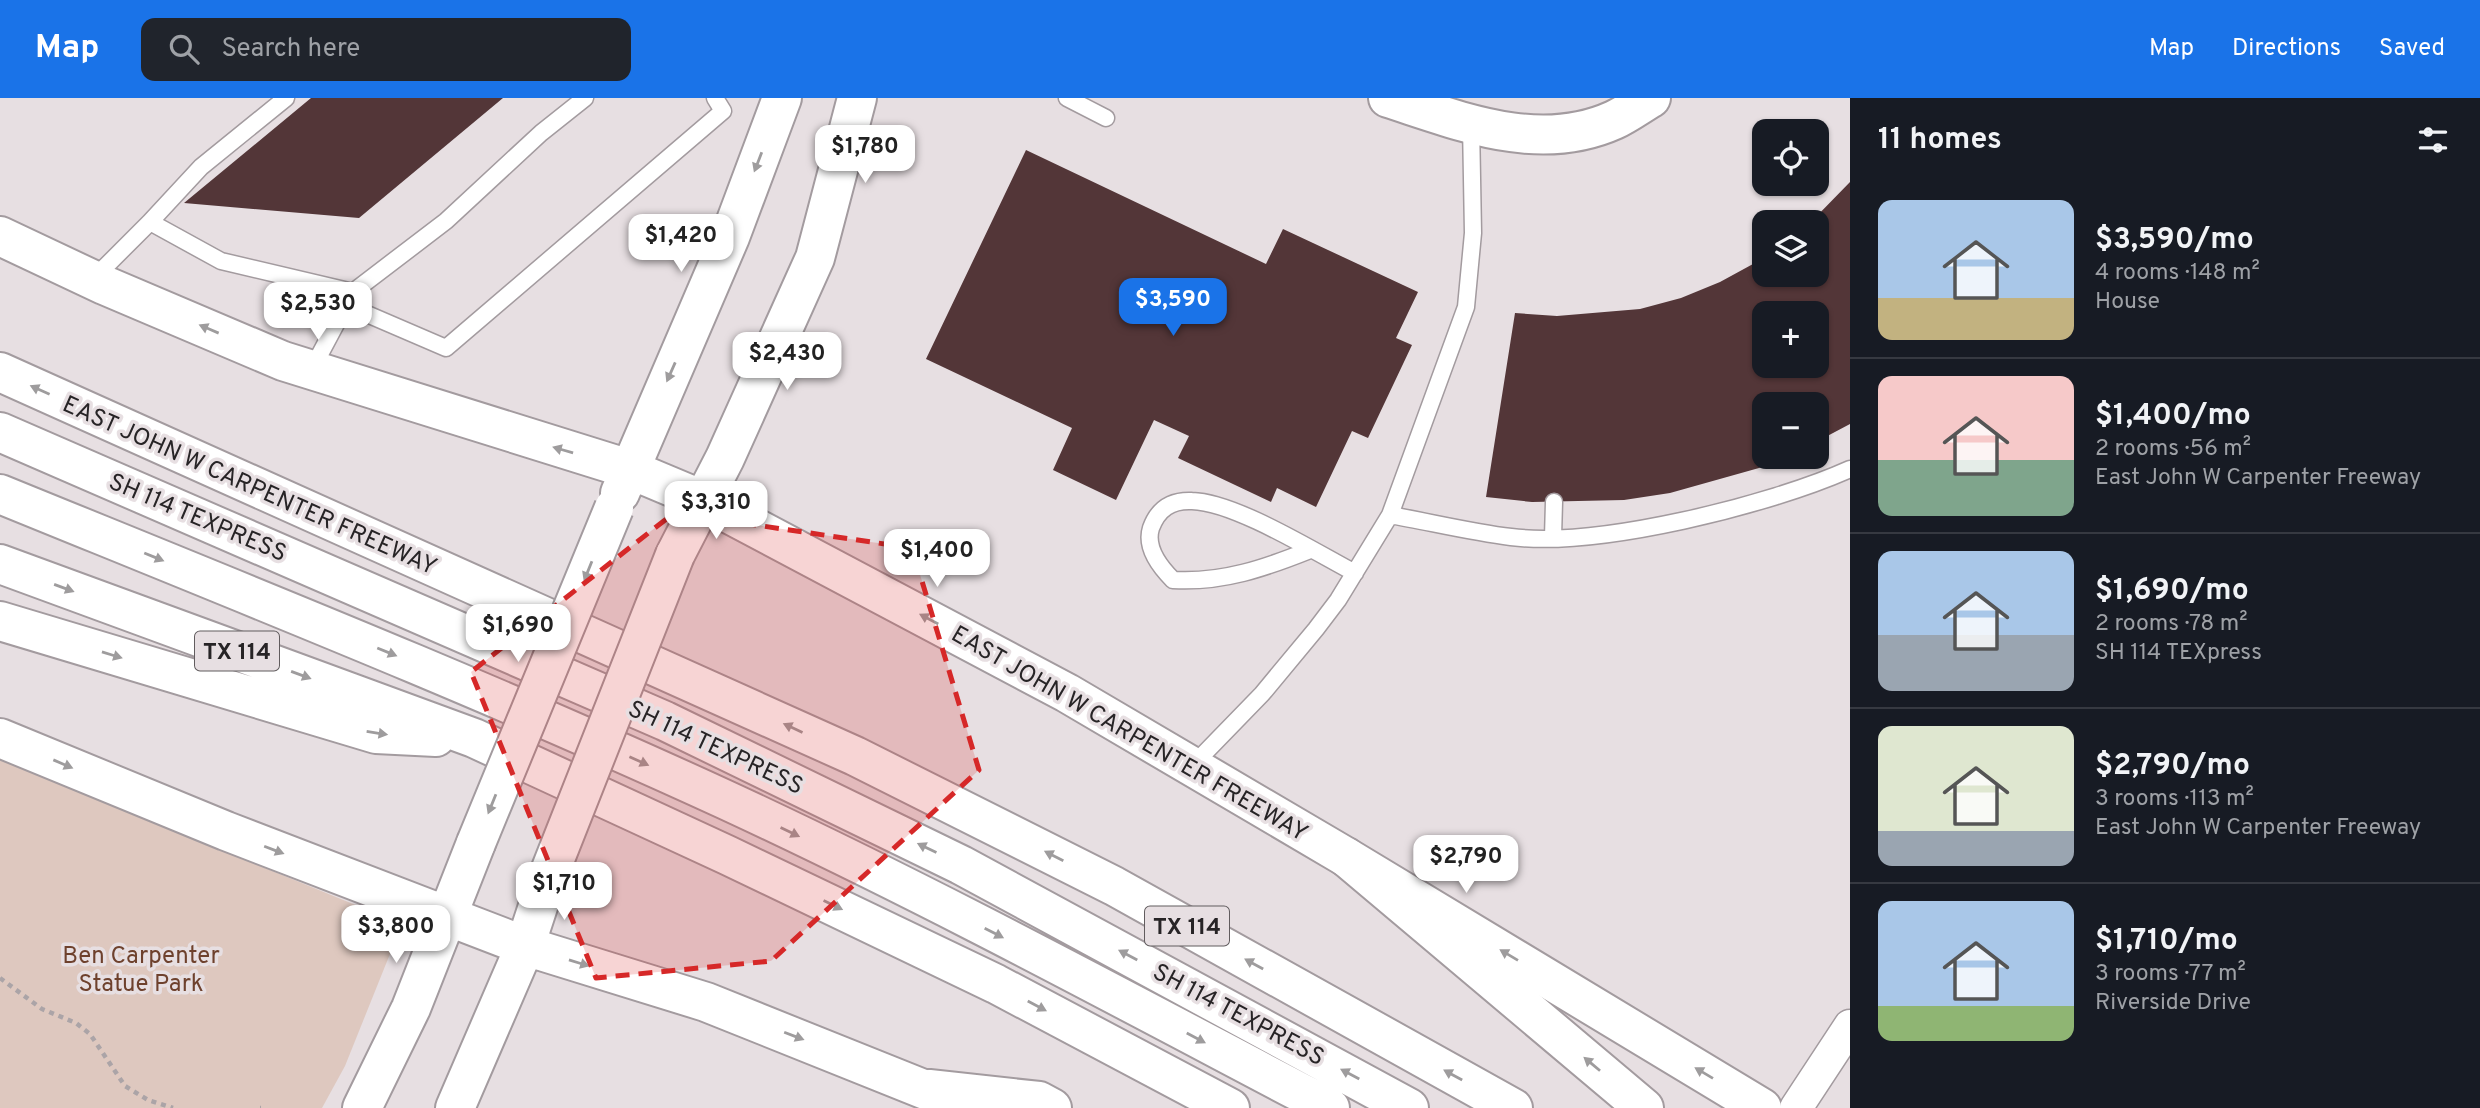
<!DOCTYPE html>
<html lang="en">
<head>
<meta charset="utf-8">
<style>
	:root { --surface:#171b24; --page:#20242c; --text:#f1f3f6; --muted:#9ea1a6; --line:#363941; --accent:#1a73e8 }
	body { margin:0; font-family:Overpass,sans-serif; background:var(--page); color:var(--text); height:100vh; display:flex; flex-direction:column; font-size:26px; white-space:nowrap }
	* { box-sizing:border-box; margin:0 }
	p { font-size:23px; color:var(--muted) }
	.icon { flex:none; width:38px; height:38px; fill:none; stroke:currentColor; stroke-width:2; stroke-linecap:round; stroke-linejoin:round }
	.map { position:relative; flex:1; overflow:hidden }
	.panel { display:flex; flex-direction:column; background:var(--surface); width:630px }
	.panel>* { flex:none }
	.controls { position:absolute; left:1752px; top:21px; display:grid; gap:14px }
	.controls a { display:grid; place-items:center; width:77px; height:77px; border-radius:14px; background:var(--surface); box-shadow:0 2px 5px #0004; font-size:35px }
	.price { position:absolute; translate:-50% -60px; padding:0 16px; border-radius:14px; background:#fff; color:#222; font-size:23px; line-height:46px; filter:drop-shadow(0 2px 4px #0008) }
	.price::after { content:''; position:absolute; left:50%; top:42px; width:21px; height:16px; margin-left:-10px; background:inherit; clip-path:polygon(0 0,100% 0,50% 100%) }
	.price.selected { background:var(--accent); color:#fff }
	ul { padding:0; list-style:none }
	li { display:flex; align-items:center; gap:21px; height:175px; padding:0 28px }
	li+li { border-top:2px solid var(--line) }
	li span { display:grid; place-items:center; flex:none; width:196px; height:140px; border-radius:14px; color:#555 }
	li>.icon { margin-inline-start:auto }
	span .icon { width:84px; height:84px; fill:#fffc; stroke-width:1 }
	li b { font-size:30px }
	h2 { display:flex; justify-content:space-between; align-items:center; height:84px; padding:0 28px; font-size:30px }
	header { display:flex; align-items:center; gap:42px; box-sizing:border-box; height:98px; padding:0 35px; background:var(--accent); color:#fff }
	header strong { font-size:33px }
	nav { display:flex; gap:38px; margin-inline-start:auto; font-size:24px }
	.search { width:490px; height:63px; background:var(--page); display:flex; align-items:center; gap:18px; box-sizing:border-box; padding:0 24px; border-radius:14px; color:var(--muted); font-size:26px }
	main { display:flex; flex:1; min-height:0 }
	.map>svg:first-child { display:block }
</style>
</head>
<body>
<header>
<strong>Map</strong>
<div class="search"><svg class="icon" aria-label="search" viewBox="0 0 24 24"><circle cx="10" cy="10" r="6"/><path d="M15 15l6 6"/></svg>Search here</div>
<nav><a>Map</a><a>Directions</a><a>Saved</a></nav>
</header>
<main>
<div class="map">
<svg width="1850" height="1010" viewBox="0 0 1850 1010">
	<rect width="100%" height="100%" fill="#e7dfe2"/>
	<!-- green -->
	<path fill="#dec8bf" d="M0,662l402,164 -57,142 -23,42h-322z"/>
	<!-- building -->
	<path fill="#533638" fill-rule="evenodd" d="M311,0h192l-144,120 -175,-15z
		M1026,52l240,114 17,-35 135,63 -22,46 16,7 -44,93 -16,-7 -36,76 -39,-19 -6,14 -93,-44 11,-22 -35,-16 -38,80 -63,-30 19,-42 -146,-69z
		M1850,84v242l-34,18v-38h-52v53h21l-26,11 -89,25 -46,7 -92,2 -46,-5 29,-184 42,3 83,-7 41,-11 39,-16 44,-24v17h52v-53h-5zM1764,215h52v53h-52z"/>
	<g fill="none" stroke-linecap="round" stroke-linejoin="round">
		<!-- lane casing -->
		<g stroke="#a39b9f" stroke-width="19">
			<path id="lane" d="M286,0l-85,69 -51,55 71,39 132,31
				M1067,0l39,20
				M93,181l57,-57
				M346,207l100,43 277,-237 -8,-13
				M311,273l42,-79 93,-71 95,-88 44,-35
				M1390,417c40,7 80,17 121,22 87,11 259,-32 339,-68
				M1553,439l1,-35
				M1310,452c-45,18 -88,33 -137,30 -13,-13 -28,-33 -22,-52 7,-19 20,-28 41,-27 43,1 123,51 163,72
				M1192,668l70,-72 54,-65 22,-29 52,-85 76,-208 7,-74 -2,-109"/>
		</g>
		<!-- street casing -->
		<g stroke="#a39b9f" stroke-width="35">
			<path id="street" d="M1796,1010l54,-82"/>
		</g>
		<!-- secondary casing -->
		<g stroke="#a39b9f" stroke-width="42">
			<path id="secondary" d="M1388,0c72,23 151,56 226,22 13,-6 25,-15 37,-22
				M0,138l104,49 179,76 346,108 74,31 364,193 279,164 416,251
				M620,395l110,-256 52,-139
				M675,457l50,-97 90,-200 42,-160
				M0,640l226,93 299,115 181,56 252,101
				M362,1010l49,-100 65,-165
				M455,1010l70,-162 22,-67"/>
		</g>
		<!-- highway casing -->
		<g stroke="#a39b9f" stroke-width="42">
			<path id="highway" d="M0,274l855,384 259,130 399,222
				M0,334l665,289 296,144 448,243
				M0,396c243,99 487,196 726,306 205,95 404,203 604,308
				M0,466l474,174 253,117 269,129 234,124
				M0,523l376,113 60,3
				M1346,759l298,251
				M929,991l110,12 13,7"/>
		</g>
		<!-- path -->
		<path stroke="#aba4a7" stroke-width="4.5" stroke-dasharray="5 5" stroke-linecap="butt" d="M0,880l42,31 34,14 14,11 35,52 23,14 25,8
			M260,1010h1"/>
		<!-- lane -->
		<use href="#lane" stroke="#fff" stroke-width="16"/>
		<!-- street -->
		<use href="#street" stroke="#fff" stroke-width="32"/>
		<!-- secondary -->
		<use href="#secondary" stroke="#fff" stroke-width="38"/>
		<!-- highway -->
		<use href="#highway" stroke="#fff" stroke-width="38"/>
		<!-- secondary-bridge casing -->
		<g stroke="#a39b9f" stroke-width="42" stroke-linecap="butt">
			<path id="secondary-bridge" d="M476,745l138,-335
				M547,781l128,-324"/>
		</g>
		<!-- secondary-bridge -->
		<use href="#secondary-bridge" stroke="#fff" stroke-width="38"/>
	</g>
	<!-- one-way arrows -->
	<defs><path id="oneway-solid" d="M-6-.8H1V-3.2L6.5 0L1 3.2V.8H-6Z" transform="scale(1.75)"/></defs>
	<g fill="#9e9c9d">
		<use href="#oneway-solid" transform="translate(758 64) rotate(111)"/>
		<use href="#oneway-solid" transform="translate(209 231) rotate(-157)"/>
		<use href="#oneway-solid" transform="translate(671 274) rotate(114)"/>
		<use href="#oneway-solid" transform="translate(40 292) rotate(-156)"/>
		<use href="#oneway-solid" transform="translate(563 352) rotate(-164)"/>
		<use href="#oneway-solid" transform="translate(154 459) rotate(22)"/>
		<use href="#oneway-solid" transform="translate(588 473) rotate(112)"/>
		<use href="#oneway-solid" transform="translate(64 490) rotate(20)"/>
		<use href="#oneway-solid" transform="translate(929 521) rotate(-152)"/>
		<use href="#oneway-solid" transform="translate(387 554) rotate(22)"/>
		<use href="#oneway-solid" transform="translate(112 557) rotate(17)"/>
		<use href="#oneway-solid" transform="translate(301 577) rotate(20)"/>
		<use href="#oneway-solid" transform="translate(793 630) rotate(-155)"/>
		<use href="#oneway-solid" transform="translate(377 635) rotate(9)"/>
		<use href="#oneway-solid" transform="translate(639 663) rotate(24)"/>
		<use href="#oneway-solid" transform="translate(63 666) rotate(23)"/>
		<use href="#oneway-solid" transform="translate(492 706) rotate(112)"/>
		<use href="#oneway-solid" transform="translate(790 734) rotate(26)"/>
		<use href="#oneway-solid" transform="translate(927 750) rotate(-154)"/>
		<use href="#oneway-solid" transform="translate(274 752) rotate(21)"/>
		<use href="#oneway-solid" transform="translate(1054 758) rotate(-153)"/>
		<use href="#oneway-solid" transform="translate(833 807) rotate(26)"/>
		<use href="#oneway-solid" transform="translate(994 835) rotate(27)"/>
		<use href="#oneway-solid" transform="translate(1128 857) rotate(-152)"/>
		<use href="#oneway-solid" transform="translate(1509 857) rotate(-149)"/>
		<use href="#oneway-solid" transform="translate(579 865) rotate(17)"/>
		<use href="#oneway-solid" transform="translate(1254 866) rotate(-151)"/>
		<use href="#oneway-solid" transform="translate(1037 908) rotate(28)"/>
		<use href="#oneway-solid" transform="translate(794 938) rotate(21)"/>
		<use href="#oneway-solid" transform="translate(1196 940) rotate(28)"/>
		<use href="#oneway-solid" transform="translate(1592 966) rotate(-140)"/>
		<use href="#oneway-solid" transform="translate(1704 975) rotate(-149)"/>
		<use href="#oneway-solid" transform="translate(1350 976) rotate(-152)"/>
		<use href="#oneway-solid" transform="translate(1453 977) rotate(-151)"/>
	</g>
	<!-- marked area -->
	<path fill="#d62828" fill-opacity="0.2" stroke="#d62828" stroke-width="5" stroke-dasharray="14 9" stroke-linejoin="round" d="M674,415l238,35 67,222 -208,191 -175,17 -125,-306z"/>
	<g text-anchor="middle" stroke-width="7" stroke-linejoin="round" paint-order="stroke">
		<!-- shield labels -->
		<g fill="#e7dfe2" stroke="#615c5e" stroke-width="2">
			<rect x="195" y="533.5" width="84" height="39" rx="5"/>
			<rect x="1145" y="808.5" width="84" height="39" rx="5"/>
		</g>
		<g font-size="23" font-weight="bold" fill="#272426">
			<text x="237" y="561">TX 114</text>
			<text x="1187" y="836">TX 114</text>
		</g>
		<!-- street labels -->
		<g font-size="24" fill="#272426" stroke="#e7dfe2">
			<text transform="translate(250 387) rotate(24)" y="8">EAST JOHN W CARPENTER FREEWAY</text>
			<text transform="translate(198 419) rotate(23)" y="8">SH 114 TEXPRESS</text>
			<text transform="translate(1130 635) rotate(30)" y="8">EAST JOHN W CARPENTER FREEWAY</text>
			<text transform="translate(716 649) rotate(25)" y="8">SH 114 TEXPRESS</text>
			<text transform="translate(1239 916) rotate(28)" y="8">SH 114 TEXPRESS</text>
		</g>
		<!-- park labels -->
		<g font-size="24" fill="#6e412d" stroke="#e7dfe2">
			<text x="141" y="865">Ben Carpenter<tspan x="141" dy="28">Statue Park</tspan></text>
		</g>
	</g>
</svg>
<div class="controls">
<a><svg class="icon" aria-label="locate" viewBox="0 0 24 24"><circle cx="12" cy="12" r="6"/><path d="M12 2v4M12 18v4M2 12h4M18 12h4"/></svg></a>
<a><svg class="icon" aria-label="layers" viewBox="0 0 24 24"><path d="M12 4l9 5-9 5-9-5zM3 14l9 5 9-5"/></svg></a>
<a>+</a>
<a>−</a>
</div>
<b class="price" style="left:865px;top:87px">$1,780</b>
<b class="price" style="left:681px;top:176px">$1,420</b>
<b class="price selected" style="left:1173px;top:240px">$3,590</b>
<b class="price" style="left:318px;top:244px">$2,530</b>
<b class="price" style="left:787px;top:294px">$2,430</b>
<b class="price" style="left:716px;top:443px">$3,310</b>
<b class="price" style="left:937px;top:491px">$1,400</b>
<b class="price" style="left:518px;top:566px">$1,690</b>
<b class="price" style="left:1466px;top:797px">$2,790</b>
<b class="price" style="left:564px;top:824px">$1,710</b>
<b class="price" style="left:396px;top:867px">$3,800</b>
</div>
<section class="panel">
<h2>11 homes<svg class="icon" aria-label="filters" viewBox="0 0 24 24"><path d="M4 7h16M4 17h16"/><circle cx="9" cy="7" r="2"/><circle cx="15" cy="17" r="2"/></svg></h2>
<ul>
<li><span style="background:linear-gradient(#a9c7e8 70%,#c2b280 0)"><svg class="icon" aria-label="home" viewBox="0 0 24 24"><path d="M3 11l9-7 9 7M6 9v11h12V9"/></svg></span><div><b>$3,590/mo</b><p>4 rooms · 148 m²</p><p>House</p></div></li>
<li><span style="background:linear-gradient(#f6c9c9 60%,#7fa58c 0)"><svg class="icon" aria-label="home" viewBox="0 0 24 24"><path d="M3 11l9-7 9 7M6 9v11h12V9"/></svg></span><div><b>$1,400/mo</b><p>2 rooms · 56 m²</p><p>East John W Carpenter Freeway</p></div></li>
<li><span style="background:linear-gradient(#a9c7e8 60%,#9aa5b1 0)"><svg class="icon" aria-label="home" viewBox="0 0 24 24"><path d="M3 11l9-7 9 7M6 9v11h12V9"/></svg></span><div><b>$1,690/mo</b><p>2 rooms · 78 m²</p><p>SH 114 TEXpress</p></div></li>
<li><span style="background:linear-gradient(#dfe7d0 75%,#9aa5b1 0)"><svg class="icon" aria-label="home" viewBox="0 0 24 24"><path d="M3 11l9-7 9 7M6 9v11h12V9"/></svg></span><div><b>$2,790/mo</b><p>3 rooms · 113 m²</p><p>East John W Carpenter Freeway</p></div></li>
<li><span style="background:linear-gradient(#a9c7e8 75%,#8fb573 0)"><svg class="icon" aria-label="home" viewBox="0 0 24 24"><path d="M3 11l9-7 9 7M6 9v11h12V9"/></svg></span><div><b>$1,710/mo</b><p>3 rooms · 77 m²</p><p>Riverside Drive</p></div></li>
</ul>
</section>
</main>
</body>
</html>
